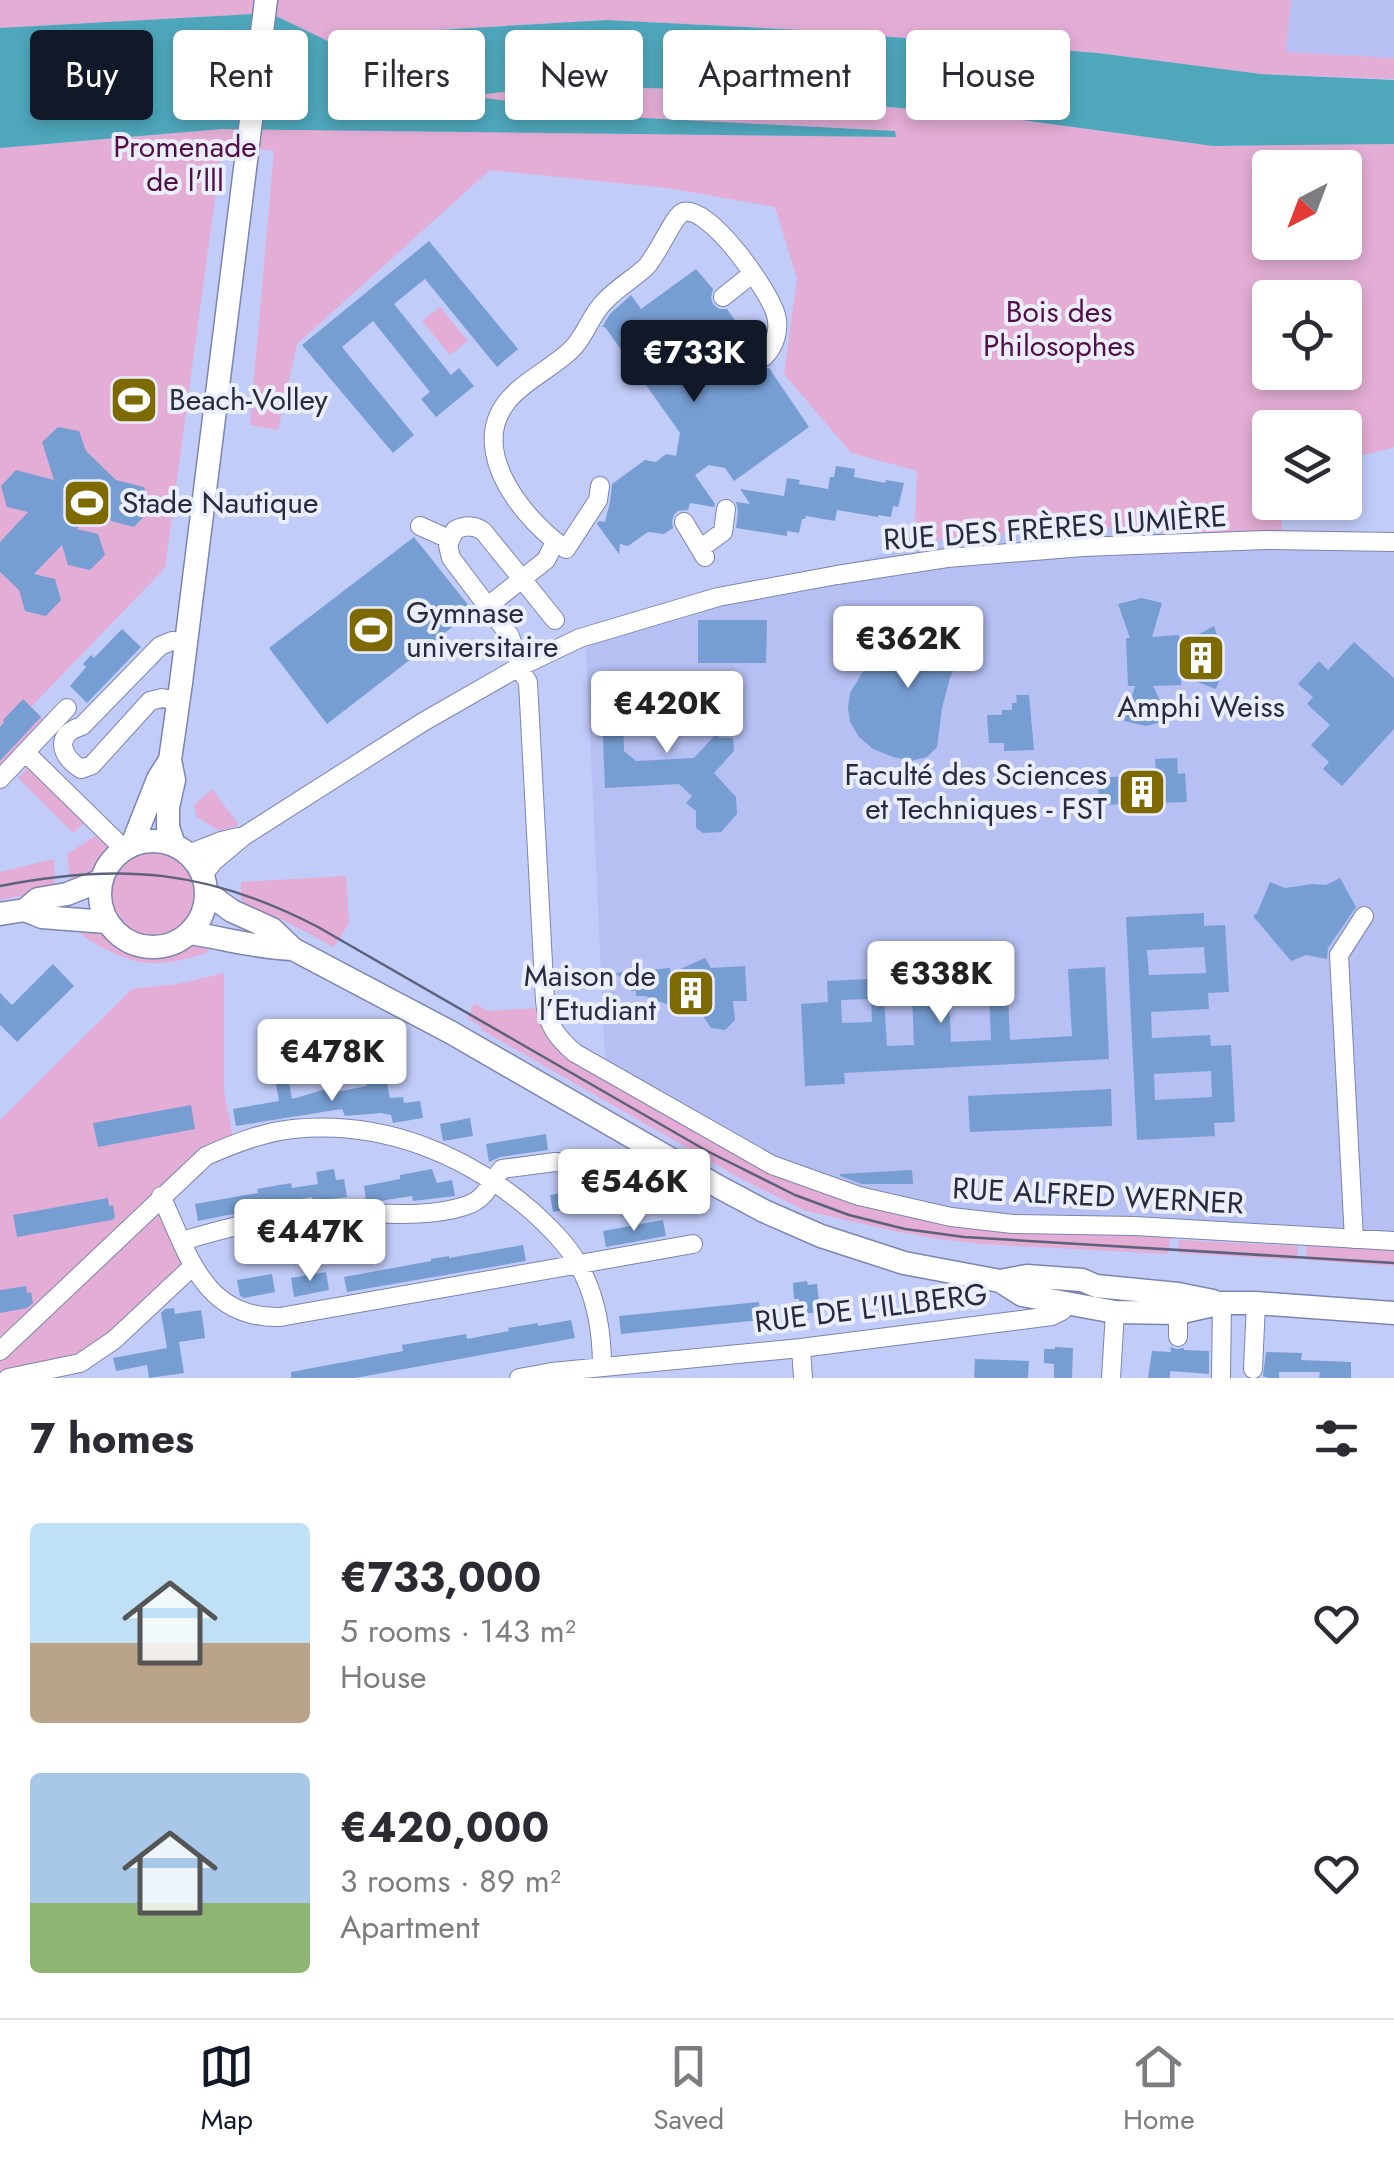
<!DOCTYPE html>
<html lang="en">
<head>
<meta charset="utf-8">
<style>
	:root { --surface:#fff; --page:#f7f7f7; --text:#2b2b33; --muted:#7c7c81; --line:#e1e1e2; --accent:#111827 }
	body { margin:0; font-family:Jost,sans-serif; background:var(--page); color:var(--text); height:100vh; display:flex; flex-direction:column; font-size:38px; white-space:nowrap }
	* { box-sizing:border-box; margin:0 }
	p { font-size:32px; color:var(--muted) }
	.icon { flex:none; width:55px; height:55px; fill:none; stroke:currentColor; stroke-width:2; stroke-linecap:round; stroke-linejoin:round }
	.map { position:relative; height:1378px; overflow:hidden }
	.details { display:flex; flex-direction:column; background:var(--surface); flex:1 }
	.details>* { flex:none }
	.guide { position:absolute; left:30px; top:30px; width:1335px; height:90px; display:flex; gap:20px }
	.needle { width:65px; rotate:222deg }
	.tools { position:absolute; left:1252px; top:150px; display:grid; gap:20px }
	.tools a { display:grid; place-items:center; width:110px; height:110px; border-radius:10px; background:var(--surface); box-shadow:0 5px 15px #0003; font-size:50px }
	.price { position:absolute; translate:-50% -85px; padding:0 22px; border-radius:10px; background:#fff; color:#222; font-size:32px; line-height:65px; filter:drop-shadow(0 2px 5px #0008) }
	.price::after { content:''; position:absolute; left:50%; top:60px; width:30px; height:22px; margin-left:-15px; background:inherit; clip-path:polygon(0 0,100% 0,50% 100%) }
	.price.selected { background:var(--accent); color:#fff }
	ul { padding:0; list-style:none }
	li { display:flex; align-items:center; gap:30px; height:250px; padding:0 30px }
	li span { display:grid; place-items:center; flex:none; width:280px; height:200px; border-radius:10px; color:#555 }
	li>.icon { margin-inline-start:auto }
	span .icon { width:120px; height:120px; fill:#fffc; stroke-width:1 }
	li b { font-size:42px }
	h2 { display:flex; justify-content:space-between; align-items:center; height:120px; padding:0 30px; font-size:42px }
	.pill { padding:0 35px; border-radius:10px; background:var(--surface); box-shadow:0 5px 15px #0003; font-size:35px; line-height:90px }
	.pill.selected { background:var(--accent); color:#fff }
	.menu { display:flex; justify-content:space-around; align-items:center; height:140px; border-top:2px solid var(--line); background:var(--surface); font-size:28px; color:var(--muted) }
	.menu a { display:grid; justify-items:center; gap:5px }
	.menu .selected { color:var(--accent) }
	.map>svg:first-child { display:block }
</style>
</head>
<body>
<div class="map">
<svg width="1394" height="1378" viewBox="0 0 1394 1378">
	<rect width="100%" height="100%" fill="#c2ccf9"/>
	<!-- built -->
	<path fill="#b6c0f3" d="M1291,0h103v58l-108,-6z
		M1159,526l9,12 114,-7 112,11v689l-60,-1 -192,-12 -156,-5 -66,-10 -53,-13 -96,-35 -166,-96 -19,-409 8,-10 325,-97 44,-7z"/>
	<!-- green -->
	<path fill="#e3add5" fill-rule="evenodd" d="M0,0h255l-2,14 -253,14z
		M278,0h1013l-5,52 108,6v21l-133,-5 -163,-21 -297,-23 -194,-10 -203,12 -19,11 -55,-1 -54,-26z
		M555,86l134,3 310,28 214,29 181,-2v303l-49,13v-32h-75v74l11,1 1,28 -114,7 -10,-12 -195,10 -44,7 -4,-16 2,-56 -66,-18 -67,-79 13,-95 -22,-72 -108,-19 -177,-18 -193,174 -19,86 -28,-5 24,-274 -14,-2 3,-20 633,8 -1,-6 -251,-13 -182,-22zM1270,168h75v74h-75zM1270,298h75v74h-75z
		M222,129h17l-2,17h-15l-57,422 -134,139 13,13 -44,46v-618z
		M440,307l28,34 -18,14 -28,-34z
		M30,765l56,56 -13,12 -55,-55z
		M212,789l27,36 -20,6 -23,-15 -2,-11z
		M100,833l8,10c-4,19 -21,33 -37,43l-4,-32z
		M107 894a46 46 0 1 1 92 0a46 46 0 1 1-92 0Z
		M54,859l1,30 -55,11v-28z
		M346,876l3,47 -15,24 -51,-27 -38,-15 -4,-7v-16z
		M76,926l18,2 26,22 28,8 22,-2 29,-12h17c-7,9 -15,11 -27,14 -38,10 -55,6 -90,-12 -10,-6 -18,-10 -23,-20z
		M224,973v118l10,52 -73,53 31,71 -112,96 -80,15v-258l132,-131 46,-5z
		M474,1003l14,8 50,-3 1,9 6,13 168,109 180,71 278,23 -3,21 -188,-10 -41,-5 -40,-7 -93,-21 -59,-29 -265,-152v-3l-15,-9z
		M1179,1240l119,6 -1,14 -119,-7z
		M1306,1241l88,6v19l-87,-6z"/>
	<!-- water -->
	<path fill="#4fa7bc" d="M253,14l23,2 54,26 55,1 19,-11 203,-12 194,10 297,23 163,21 133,6v64l-181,2 -214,-29 -310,-28 -134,-3 -87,10 176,22 251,13 1,6 -674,-8 -222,19v-120z"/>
	<!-- building -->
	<path fill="#779ed3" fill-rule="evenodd" d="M429,241l89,108 -21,18 -72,-88 -31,25 57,71 8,-7 15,18 -38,31 -15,-18 9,-7 -57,-71 -31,26 72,88 -21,18 -91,-108z
		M696,269l17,20 -2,9 2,6 6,5h8l28,39 -3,8 3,10 7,3 7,-1 40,59 -75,54 -9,-13 -16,-3 -14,10 20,29 -1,3 -24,-4 -2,7 -10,1 -4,4 -2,6 1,7 -9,6 -16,-2 -20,14 -8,-2 -1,10 -22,-30 2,-3 6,1 5,-20 2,-18 33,-24 11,2 10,-8 10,2 4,-23 -75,-106h-3l8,-13 21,-19 10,14z
		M58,427l21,4 7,20 30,29 28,7 7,22 -17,18 -23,-6 -7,-21 -27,29 21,5 7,21 -15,15 -22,-5 -6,-20 -28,29 21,5 6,21 -15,16 -21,-5 -6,-21 -19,-18v-30l28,-30 -21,-5 -6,-21 15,-16 38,10 -12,-38z
		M836,466l19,3 -1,8 31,6 1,-3 18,3 -6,24 -5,-1 -2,11 -13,-2v2l-41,-7 -2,11 -29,-5 -1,3h-3l-3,14 -12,-2v5l-51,-8 2,-17 -2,-9 14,2 -10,-15 44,7 3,-18 13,2 -1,4 29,5 2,-12h4z
		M414,537l59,74 -146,113 -58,-76z
		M1142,598l20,5 -10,34 27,-2 1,9 34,-18 7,21 1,15v12l-6,15 -35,-13v9l-28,1 15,31 -10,6 -12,3 -22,-5 11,-35h-7l-2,-48h4l-12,-34z
		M951,617l10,5 5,11 -2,15 -14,30 -8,30 -5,39 -10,10 -16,4 -18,-4 -20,-8 -14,-12 -9,-15 -2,-15 2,-14 12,-20 21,-21 40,-30z
		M698,620h69l-1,43h-68z
		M122,629l19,18 -54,56 -17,-17 16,-19 -3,-3 8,-9 3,3z
		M1354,642l40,36v51l-52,57 -19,-17 6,-7 -18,-17 19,-20 -23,-21 6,-7 -15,-13 21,-23 9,9z
		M690,687l2,27 -69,3 1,34 12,10 58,-3 22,-24 4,4h13l1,13 -20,22 22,24 1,17 -16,18 -18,1 -7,-5v-17l-10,-8 6,-7 -13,-12 -74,4 -4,-96z
		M1016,695h13l5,55 -30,1v-8h-15l-2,-28h15v-5h10v-7h5z
		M23,699l18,18 -41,44v-34l4,-5 -1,-2z
		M1177,758l1,16 7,-1 2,29 -88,3 -1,-23 10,-1v-4l48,-2 -1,-16z
		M1340,878l16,29 -28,41 -1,11 -21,-4 -15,6 -38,-45 4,-3 13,-31 15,6 27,-4 14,1z
		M1204,913v13l21,-1 4,67 -21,1 1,16 -58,3 1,26 58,-3 1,11 20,-1 4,77 -21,1 1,13 -78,4 -11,-223zM1204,947l2,26 -57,2 -2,-25zM1211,1071l1,26 -57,3 -1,-26z
		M705,958l6,10 34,-2 2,35h-14l2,19 -10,10 -14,-2 -12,-18 -27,-4 -27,-10h-9v-5h-5v-5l-16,-13 55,-5 1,5z
		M53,964l21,22 -57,56 -17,-17v-32l12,12z
		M1105,967l4,92 -265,14 1,11 -40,2 -4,-82 27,-2 -1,-21 180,-9 3,68 62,-4 -4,-67zM989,992l2,48 -40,2 -2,-48zM912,997l2,48 -27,1 -3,-48zM871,999l1,23 -30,1 -1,-23z
		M385,1075l5,23 13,-1 1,6 16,-2 3,17 -30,5 -2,-8 -10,-2 -36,3 -3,-7 -106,17 -3,-17 46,-8 -4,-23 13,-2 4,23 38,-11 1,5 36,-7 -2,-8z
		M1111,1089l1,37 -142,6 -2,-36z
		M191,1105l4,24 -97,18 -5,-24z
		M470,1118l3,18 -30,5 -3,-17z
		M546,1134l2,16 -48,7 -11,5 -3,-18z
		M334,1169l2,11 8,-1 3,18 -34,4 -1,-4 -70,13 1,2 -45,9 -3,-17 63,-11 -1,-4 34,-6 1,5 26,-4 -2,-12z
		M432,1169l5,14 15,-3 3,16 -42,5 -1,-5 -32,5h-14l-2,-15 36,-7v-4z
		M912,1170l1,14h-51l-22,-8v-2z
		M608,1174l3,14 -16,2 3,14 -45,8 -3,-17 44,-8 -1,-10z
		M108,1198l1,8 4,-1 2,13 -3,2 -95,17 -4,-22z
		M663,1220l3,16 -60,11 -3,-16z
		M523,1245l3,16 -179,31 -3,-15 87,-16v-2l18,-3v2z
		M326,1272l3,18 -35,7 -3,-19z
		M272,1274l3,18 -31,6 -4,-2 -3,-16z
		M807,1281l1,4 9,-1 3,28 -20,2 -1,-15h-5l-1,-16z
		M26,1286l1,7 4,-1 2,11 -6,5 -27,5v-23z
		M759,1302l2,18 -140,14 -2,-18z
		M174,1308l1,6 26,-4 3,19 1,9 -26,4 5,31 -35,5 -2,-13 -31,6 -3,-13 54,-10 -6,-35 4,-4z
		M571,1320l4,18 -220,40h-64v-6l112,-21 -1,-6 64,-11 1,5 42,-8 -1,-3 30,-5v3z
		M1055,1347l18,1 -1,30h-18v-14l-10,-1v-14h11z
		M1170,1347l7,2 7,-1v2l25,1v23l-39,-3v7h-22l4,-27 19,1z
		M1266,1352l36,1 -1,7 50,2v16h-32l1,-6h-41v6h-11l-5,-2z
		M975,1359l54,2 -1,17h-52l-2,-1z"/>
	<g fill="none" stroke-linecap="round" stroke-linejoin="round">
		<!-- minor casing -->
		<g stroke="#7c85af" stroke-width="20">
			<path id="minor" d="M723,297l29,-23
				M600,486l-2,14 -32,49c-40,-27 -98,-96 -60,-146 16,-21 45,-34 65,-53 15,-14 19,-35 34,-49 12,-13 28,-22 41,-34 11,-11 29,-53 37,-55 27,-7 87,80 93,103 4,15 -1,31 -12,42
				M684,522l21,35
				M420,526l29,13
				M555,542l-9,18 -24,19 -39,-48c-9,-6 -18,-6 -28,-1l-7,15 3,13 59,78 11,35 7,11 17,319c2,23 12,37 30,52l197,112 87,31 92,21 62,7 122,2 259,15
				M701,548l22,-16 3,-23
				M488,606l34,-27 33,41
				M178,701l-16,-3 -12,3 -58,64 -11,4c-20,-13 -28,-34 1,-43l78,-80 12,-5 14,1
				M26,753l98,96
				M0,779l67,-71
				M188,854l33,-13 17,-4
				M203,875l11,-14 30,-25 179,-114 96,-55 61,-29 138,-41 119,-22 110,-17 136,-11 182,-7 129,2
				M161,1196c27,57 42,123 119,121l413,-73
				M1354,1239l-15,-284 25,-39
				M182,1241c47,-14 94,-26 144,-28 45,-2 95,7 139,-7 22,-7 24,-22 37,-37l53,-7 45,3
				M1178,1303v34
				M801,1348l2,30
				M0,1351l206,-195c27,-12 57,-24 87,-27 90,-9 173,25 240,83 16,15 34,32 45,52 18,31 24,67 24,103
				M1253,1369l3,-66
				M1221,1376l1,-73
				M8,1378l72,-15 34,-23 78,-73
				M519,1378l33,-6 249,-24 251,-32 10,-5 2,-8
				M1111,1378l4,-66"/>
		</g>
		<!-- major casing -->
		<g stroke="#7c85af" stroke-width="25">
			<path id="major" d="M100 894a53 53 0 1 1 106 0a53 53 0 1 1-106 0Z
				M132,845l26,-66 12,-19
				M174,845l-6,-18v-20l6,-27 -4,-20 11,-77 85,-683
				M206,892l26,19 40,18 21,20 159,84 267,154 45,24 57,25 83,27 96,18 22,14 93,17 63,1 44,-10h34l138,10
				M25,910l17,7 65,5
				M0,914l25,-4 13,-11 29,-5 35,-14
				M189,933c35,5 68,15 104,16
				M1000,1281l27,-5 55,4 14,6 82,8 35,7"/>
		</g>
		<!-- minor -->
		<use href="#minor" stroke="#fff" stroke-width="18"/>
		<!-- major -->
		<use href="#major" stroke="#fff" stroke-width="22"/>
		<!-- tram -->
		<path stroke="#5c627c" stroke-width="2.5" d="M0,886c120,-24 209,-16 318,41l389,224 88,44 54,20 56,14 59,8 430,26"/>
	</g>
	<!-- icons -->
	<defs>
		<g id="stadium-square" transform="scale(2.5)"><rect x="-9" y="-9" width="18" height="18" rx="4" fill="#7e6a02" stroke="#ebeefc"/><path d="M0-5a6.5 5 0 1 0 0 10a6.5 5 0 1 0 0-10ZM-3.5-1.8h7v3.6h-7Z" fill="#fff"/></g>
		<g id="building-square" transform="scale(2.5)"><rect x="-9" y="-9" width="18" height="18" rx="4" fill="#7e6a02" stroke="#ebeefc"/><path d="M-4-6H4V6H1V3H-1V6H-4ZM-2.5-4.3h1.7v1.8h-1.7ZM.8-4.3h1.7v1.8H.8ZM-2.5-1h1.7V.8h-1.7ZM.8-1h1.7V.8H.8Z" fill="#fff"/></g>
	</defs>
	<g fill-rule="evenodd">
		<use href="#stadium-square" x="134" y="400"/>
		<use href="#stadium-square" x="87" y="503"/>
		<use href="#stadium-square" x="371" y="630"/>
		<use href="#building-square" x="1201" y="658"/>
		<use href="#building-square" x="1142" y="792"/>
		<use href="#building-square" x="691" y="993"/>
	</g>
	<g text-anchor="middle" stroke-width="8" stroke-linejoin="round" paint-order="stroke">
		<!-- park labels -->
		<g font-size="30" fill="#520e47" stroke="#ebeefc">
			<text x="185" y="157">Promenade<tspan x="185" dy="34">de l'lll</tspan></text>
			<text x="1059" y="322">Bois des<tspan x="1059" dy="34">Philosophes</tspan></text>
		</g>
		<!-- poi labels -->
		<g font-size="30" fill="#272b3c" stroke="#ebeefc" text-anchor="start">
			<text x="169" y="410">Beach-Volley</text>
			<text x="122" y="513">Stade Nautique</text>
			<text x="406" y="623">Gymnase<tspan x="406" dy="34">universitaire</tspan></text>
			<text x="1201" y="717" text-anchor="middle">Amphi Weiss</text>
			<text x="1107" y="785" text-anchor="end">Faculté des Sciences<tspan x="1107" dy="34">et Techniques - FST</tspan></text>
			<text x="656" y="986" text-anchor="end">Maison de<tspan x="656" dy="34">l’Etudiant</tspan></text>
		</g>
		<!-- street labels -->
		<g font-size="30" fill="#272b3c" stroke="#ebeefc">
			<text transform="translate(1055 528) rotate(-4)" y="10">RUE DES FRÈRES LUMIÈRE</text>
			<text transform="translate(1098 1196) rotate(3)" y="10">RUE ALFRED WERNER</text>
			<text transform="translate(871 1308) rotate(-7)" y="10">RUE DE L'ILLBERG</text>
		</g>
	</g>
</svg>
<div class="tools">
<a><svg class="needle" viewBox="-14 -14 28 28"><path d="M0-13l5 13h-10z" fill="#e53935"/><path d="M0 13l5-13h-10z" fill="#7c7c81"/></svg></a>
<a><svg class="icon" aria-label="locate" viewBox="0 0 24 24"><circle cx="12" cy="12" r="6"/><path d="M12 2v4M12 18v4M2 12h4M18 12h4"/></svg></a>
<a><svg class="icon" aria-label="layers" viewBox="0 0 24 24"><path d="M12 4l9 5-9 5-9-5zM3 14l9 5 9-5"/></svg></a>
</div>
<b class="price selected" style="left:694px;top:405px">€733K</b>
<b class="price" style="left:908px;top:691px">€362K</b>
<b class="price" style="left:667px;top:756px">€420K</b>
<b class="price" style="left:941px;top:1026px">€338K</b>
<b class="price" style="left:332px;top:1104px">€478K</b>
<b class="price" style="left:634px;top:1234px">€546K</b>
<b class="price" style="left:310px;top:1284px">€447K</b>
<div class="guide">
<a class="pill selected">Buy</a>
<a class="pill">Rent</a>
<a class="pill">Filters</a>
<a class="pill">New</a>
<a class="pill">Apartment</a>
<a class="pill">House</a>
</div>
</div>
<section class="details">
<h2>7 homes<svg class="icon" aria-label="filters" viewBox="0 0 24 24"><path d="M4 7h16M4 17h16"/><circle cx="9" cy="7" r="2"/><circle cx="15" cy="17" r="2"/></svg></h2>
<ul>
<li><span style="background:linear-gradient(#bfe0f5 60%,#b9a48a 0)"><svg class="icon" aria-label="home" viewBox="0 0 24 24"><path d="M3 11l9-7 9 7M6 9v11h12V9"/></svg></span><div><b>€733,000</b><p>5 rooms · 143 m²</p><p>House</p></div><svg class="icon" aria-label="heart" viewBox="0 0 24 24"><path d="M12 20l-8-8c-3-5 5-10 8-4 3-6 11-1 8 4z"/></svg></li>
<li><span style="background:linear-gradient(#a9c7e8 65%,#8fb573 0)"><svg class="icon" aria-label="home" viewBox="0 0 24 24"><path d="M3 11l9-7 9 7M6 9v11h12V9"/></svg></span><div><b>€420,000</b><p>3 rooms · 89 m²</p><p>Apartment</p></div><svg class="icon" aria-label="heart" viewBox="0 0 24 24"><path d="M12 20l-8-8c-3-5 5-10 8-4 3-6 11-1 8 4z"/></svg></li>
</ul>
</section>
<nav class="menu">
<a class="selected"><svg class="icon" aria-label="map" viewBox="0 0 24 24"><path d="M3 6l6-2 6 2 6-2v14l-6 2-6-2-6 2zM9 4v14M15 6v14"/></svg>Map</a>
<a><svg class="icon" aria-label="saved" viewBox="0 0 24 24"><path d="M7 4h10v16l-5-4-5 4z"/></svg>Saved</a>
<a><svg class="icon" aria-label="home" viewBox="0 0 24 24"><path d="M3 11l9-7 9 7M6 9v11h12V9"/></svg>Home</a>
</nav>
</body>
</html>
